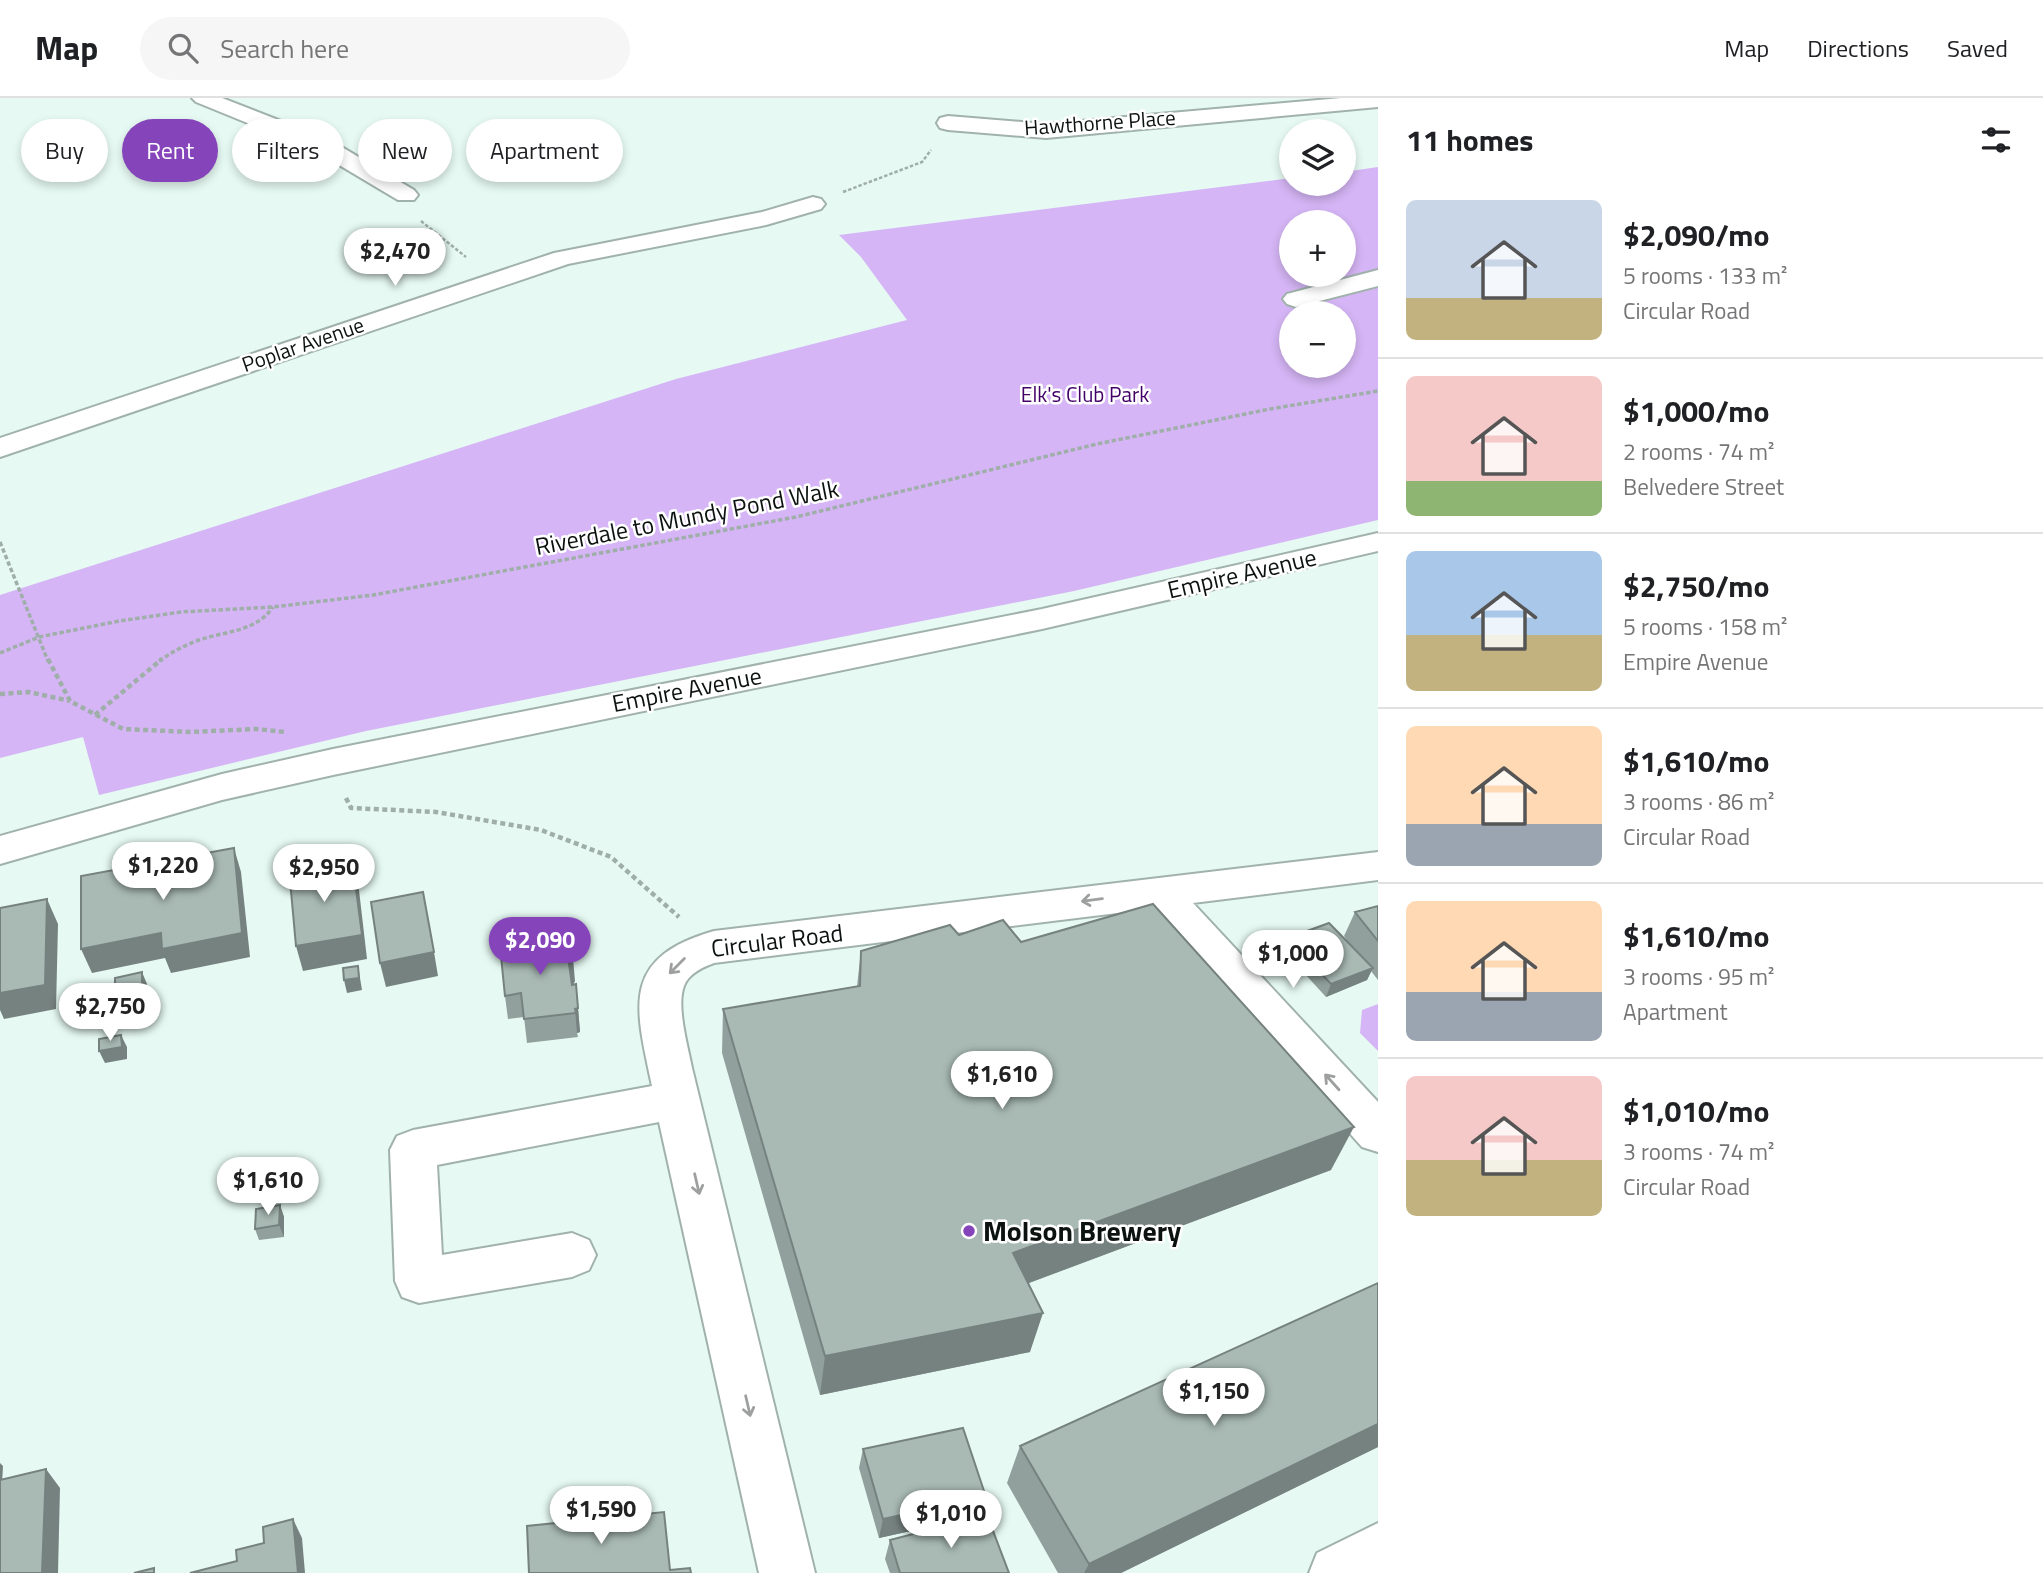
<!DOCTYPE html>
<html lang="en">
<head>
<meta charset="utf-8">
<style>
	:root { --surface:#fff; --page:#f6f6f6; --text:#202124; --muted:#757577; --line:#e0e0e0; --accent:#8544b9 }
	body { margin:0; font-family:"Titillium Web",sans-serif; background:var(--page); color:var(--text); height:100vh; display:flex; flex-direction:column; font-size:26px; white-space:nowrap }
	* { box-sizing:border-box; margin:0 }
	p { font-size:23px; color:var(--muted) }
	.icon { flex:none; width:38px; height:38px; fill:none; stroke:currentColor; stroke-width:2; stroke-linecap:round; stroke-linejoin:round }
	.map { position:relative; flex:1; overflow:hidden }
	.sheet { display:flex; flex-direction:column; background:var(--surface); width:665px }
	.sheet>* { flex:none }
	.top-card { position:absolute; left:21px; top:21px; width:665px; height:63px; display:flex; gap:14px }
	.tools { position:absolute; left:1279px; top:21px; display:grid; gap:14px }
	.tools a { display:grid; place-items:center; width:77px; height:77px; border-radius:50%; background:var(--surface); box-shadow:0 4px 10px #0003; font-size:35px }
	.price { position:absolute; translate:-50% -60px; padding:0 16px; border-radius:24px; background:#fff; color:#222; font-size:23px; line-height:46px; filter:drop-shadow(0 2px 4px #0008) }
	.price::after { content:''; position:absolute; left:50%; top:42px; width:21px; height:16px; margin-left:-10px; background:inherit; clip-path:polygon(0 0,100% 0,50% 100%) }
	.price.active { background:var(--accent); color:#fff }
	ul { padding:0; list-style:none }
	li { display:flex; align-items:center; gap:21px; height:175px; padding:0 28px }
	li+li { border-top:2px solid var(--line) }
	li span { display:grid; place-items:center; flex:none; width:196px; height:140px; border-radius:10px; color:#555 }
	li>.icon { margin-inline-start:auto }
	span .icon { width:84px; height:84px; fill:#fffc; stroke-width:1 }
	li b { font-size:30px }
	h2 { display:flex; justify-content:space-between; align-items:center; height:84px; padding:0 28px; font-size:30px }
	.pill { padding:0 24px; border-radius:32px; background:var(--surface); box-shadow:0 4px 10px #0003; font-size:24px; line-height:63px }
	.pill.active { background:var(--accent); color:#fff }
	header { display:flex; align-items:center; gap:42px; box-sizing:border-box; height:98px; padding:0 35px; background:var(--surface); border-bottom:2px solid var(--line) }
	header strong { font-size:33px }
	nav { display:flex; gap:38px; margin-inline-start:auto; font-size:24px }
	.search { width:490px; height:63px; background:var(--page); display:flex; align-items:center; gap:18px; box-sizing:border-box; padding:0 24px; border-radius:38px; color:var(--muted); font-size:26px }
	main { display:flex; flex:1; min-height:0 }
	.map>svg:first-child { display:block }
</style>
</head>
<body>
<header>
<strong>Map</strong>
<div class="search"><svg class="icon" aria-label="search" viewBox="0 0 24 24"><circle cx="10" cy="10" r="6"/><path d="M15 15l6 6"/></svg>Search here</div>
<nav><a>Map</a><a>Directions</a><a>Saved</a></nav>
</header>
<main>
<div class="map">
<svg width="1378" height="1475" viewBox="0 0 1378 1475">
	<rect width="100%" height="100%" fill="#e6f9f3"/>
	<!-- green -->
	<path fill="#d5b5f5" fill-rule="evenodd" d="M1378,69v353l-304,71 -708,140 -267,64 -16,-58 -83,21v-163l676,-216 231,-59 -46,-63 -22,-22 452,-57 1,6h52v-12zM1292,124h52v53h-52zM1292,215h52v53h-52z
		M1378,906v47l-18,-18 2,-23z"/>
	<g fill="none" stroke-linecap="round" stroke-linejoin="round">
		<!-- minor casing -->
		<g stroke="#a1b2ad" stroke-width="4">
			<path id="minor" d="M192,0h30l108,42 84,50 4,5 -4,5h-16l-84,-50 -118,-48z
				M1341,0h37v9l-332,31 -98,-8 -8,-2 -3,-5 3,-5 8,-2 98,8z
				M813,99l8,2 4,5 -4,5 -55,16 -198,39 -568,193v-19l554,-185 208,-41z
				M1378,172v16l-82,21 -9,-3 -4,-5 4,-5z
				M1378,435v18l-336,78 -709,146 -111,25 -222,64v-28l222,-62 111,-25 709,-140z
				M1378,754v28l-185,23 185,199v50l-16,-5 -212,-238 -436,54c-11,4 -26,11 -30,23 -8,20 4,61 8,82l123,505h-56l-100,-451 -222,43 5,90 130,-22 17,7 7,15 -7,15 -17,7 -153,26 -17,-6 -7,-16 -5,-131 7,-14 16,-6 239,-44c-17,-80 -32,-128 62,-155z
				M1378,1425v50h-69l8,-20z"/>
		</g>
		<!-- path-far2 -->
		<path stroke="#9faea9" stroke-width="2.5" stroke-dasharray="3.5 2" stroke-linecap="butt" d="M843,94l79,-30 9,-12
			M421,123l45,36"/>
		<!-- path-far1 -->
		<path stroke="#9faea9" stroke-width="3.5" stroke-dasharray="4.5 2.5" stroke-linecap="butt" d="M0,444l48,119
			M0,555l39,-16 80,-16 62,-9 92,-5 100,-12 423,-78 301,-73 173,-35 108,-18
			M159,563c13,-9 26,-16 40,-21 26,-9 57,-8 74,-33"/>
		<!-- path -->
		<path stroke="#9faea9" stroke-width="4.5" stroke-dasharray="5 3.5" stroke-linecap="butt" d="M48,561l22,42 53,28 68,3 65,-3 29,3
			M0,596l29,-2 41,9
			M95,617l67,-56
			M346,700l5,10 85,4 105,18 70,27 68,60"/>
		<!-- minor -->
		<use href="#minor" fill="#fff" fill-rule="evenodd"/>
	</g>
	<!-- wall -->
	<path fill="#91a09c" d="M1378,808v74l-7,-9 -4,9 -41,17 -43,-47 5,-12 60,4 -4,-6 11,-24z
		M959,837l62,7 310,228 -302,113 1,69 -210,43 -98,-342 1,-44 134,-23 4,-35z
		M575,883l-2,4 5,23 2,24 -3,1 1,4 -51,6 -3,-26 -16,2 -3,-23z
		M280,1107l4,12v20l-25,3 -4,-11z
		M1378,1185v164l-257,126h-63l-51,-90 13,-37z
		M863,1351l116,67 -100,22 -20,-70z
		M890,1442l119,33h-119l-5,-14z"/>
	<!-- shaded-wall -->
	<path fill="#76827f" d="M234,750l7,24 9,85 -79,16 -6,-15 -73,15 -11,-24 80,-16z
		M353,768l6,24 8,69 -64,12 -7,-25z
		M47,801l11,25 -2,85 -52,10 -4,-9v-17z
		M572,849l3,34 -4,7 -2,-24z
		M434,854l4,24 -52,11 -6,-24z
		M358,868l4,24 -15,3 -3,-13z
		M1373,870l-6,12 -41,17 5,-13z
		M142,874l5,12v18l-27,6 -5,-13z
		M578,910l2,24 -3,1 -2,-24z
		M121,937l6,12v12l-22,4 -6,-12z
		M1354,1029l-23,43 -329,123 11,-40z
		M280,1107l4,12v20l-5,-12z
		M1043,1215l-13,39 -210,43 5,-39z
		M1378,1326v23l-257,126h-37l5,-9z
		M0,1365l3,3 -2,37 -1,-1z
		M46,1371l14,19 -2,85h-16z
		M986,1399l-7,19 -100,22 4,-19z
		M293,1421l9,19 3,35h-7z"/>
	<!-- building -->
	<path fill="#a9bab5" stroke="#76827f" stroke-width="2" d="M234,750l8,85 -80,16 -1,-16 -80,16v-73z
		M317,766l1,8 35,-6 9,69 -66,11 -7,-77z
		M423,794l11,60 -54,11 -9,-61z
		M47,801l-2,86 -45,8v-85z
		M1153,806l201,223 -341,126 30,60 -218,43 -102,-347 137,-23 1,-35 89,-26 9,10 44,-15 18,22z
		M1378,808v35l-23,-29z
		M1329,825l44,45 -42,16 -43,-46z
		M566,841l1,5 5,3 1,10 -4,7 3,21 4,-1 2,24 -3,1 1,4 -52,6 -3,-26 -16,3 -5,-50z
		M358,868l1,12 -15,2 -1,-12z
		M142,874v18l-27,5v-17z
		M121,937l1,12 -23,4v-12z
		M280,1107l-1,20 -24,4 1,-20z
		M1378,1185v141l-289,140 -69,-118z
		M963,1330l23,69 -103,22 -20,-70z
		M46,1371l-4,104h-42v-93z
		M664,1414l6,58 20,-2 1,5h-162l-2,-47z
		M987,1417l22,58h-109l-10,-33z
		M293,1421l5,54h-108l47,-12 -1,-11 28,-7 -1,-16z
		M154,1470v5h-20z"/>
	<!-- one-way arrows -->
	<defs><path id="oneway-shaft" d="M-6 0H5M1.5-3L5.5 0L1.5 3" fill="none" stroke-width="1.6" stroke-linecap="round" stroke-linejoin="round" transform="scale(1.75)"/></defs>
	<g stroke="#9ea09f">
		<use href="#oneway-shaft" transform="translate(1092 802) rotate(173)"/>
		<use href="#oneway-shaft" transform="translate(677 868) rotate(135)"/>
		<use href="#oneway-shaft" transform="translate(1332 984) rotate(-132)"/>
		<use href="#oneway-shaft" transform="translate(697 1086) rotate(77)"/>
		<use href="#oneway-shaft" transform="translate(748 1308) rotate(77)"/>
	</g>
	<!-- markers -->
	<circle fill="#8544b9" stroke="#fff" stroke-width="2.5" cx="969" cy="1133" r="7"/>
	<g text-anchor="middle" stroke-width="5" stroke-linejoin="round" paint-order="stroke">
		<!-- far-street labels -->
		<g font-size="21" fill="#0c1210" stroke="#fff">
			<text transform="translate(1100 25) rotate(-4)" y="7">Hawthorne Place</text>
			<text transform="translate(303 247) rotate(-19)" y="7">Poplar Avenue</text>
		</g>
		<!-- far-park labels -->
		<g font-size="21" fill="#420068" stroke="#fff">
			<text x="1085" y="304">Elk's Club Park</text>
		</g>
		<!-- street labels -->
		<g font-size="24" fill="#0c1210" stroke="#fff">
			<text transform="translate(687 420) rotate(-11)" y="8">Riverdale to Mundy Pond Walk</text>
			<text transform="translate(1242 476) rotate(-13)" y="8">Empire Avenue</text>
			<text transform="translate(687 592) rotate(-11)" y="8">Empire Avenue</text>
			<text transform="translate(777 843) rotate(-7)" y="8">Circular Road</text>
		</g>
		<!-- near-poi labels -->
		<g font-size="28" font-weight="bold" fill="#0c1210" stroke="#fff" text-anchor="start">
			<text x="983" y="1143">Molson Brewery</text>
		</g>
	</g>
</svg>
<div class="tools">
<a><svg class="icon" aria-label="layers" viewBox="0 0 24 24"><path d="M12 4l9 5-9 5-9-5zM3 14l9 5 9-5"/></svg></a>
<a>+</a>
<a>−</a>
</div>
<b class="price" style="left:395px;top:190px">$2,470</b>
<b class="price" style="left:163px;top:804px">$1,220</b>
<b class="price" style="left:324px;top:806px">$2,950</b>
<b class="price active" style="left:540px;top:879px">$2,090</b>
<b class="price" style="left:1293px;top:892px">$1,000</b>
<b class="price" style="left:110px;top:945px">$2,750</b>
<b class="price" style="left:1002px;top:1013px">$1,610</b>
<b class="price" style="left:268px;top:1119px">$1,610</b>
<b class="price" style="left:1214px;top:1330px">$1,150</b>
<b class="price" style="left:601px;top:1448px">$1,590</b>
<b class="price" style="left:951px;top:1452px">$1,010</b>
<div class="top-card">
<a class="pill">Buy</a>
<a class="pill active">Rent</a>
<a class="pill">Filters</a>
<a class="pill">New</a>
<a class="pill">Apartment</a>
</div>
</div>
<section class="sheet">
<h2>11 homes<svg class="icon" aria-label="filters" viewBox="0 0 24 24"><path d="M4 7h16M4 17h16"/><circle cx="9" cy="7" r="2"/><circle cx="15" cy="17" r="2"/></svg></h2>
<ul>
<li><span style="background:linear-gradient(#c9d6e8 70%,#c2b280 0)"><svg class="icon" aria-label="home" viewBox="0 0 24 24"><path d="M3 11l9-7 9 7M6 9v11h12V9"/></svg></span><div><b>$2,090/mo</b><p>5 rooms · 133 m²</p><p>Circular Road</p></div></li>
<li><span style="background:linear-gradient(#f6c9c9 75%,#8fb573 0)"><svg class="icon" aria-label="home" viewBox="0 0 24 24"><path d="M3 11l9-7 9 7M6 9v11h12V9"/></svg></span><div><b>$1,000/mo</b><p>2 rooms · 74 m²</p><p>Belvedere Street</p></div></li>
<li><span style="background:linear-gradient(#a9c7e8 60%,#c2b280 0)"><svg class="icon" aria-label="home" viewBox="0 0 24 24"><path d="M3 11l9-7 9 7M6 9v11h12V9"/></svg></span><div><b>$2,750/mo</b><p>5 rooms · 158 m²</p><p>Empire Avenue</p></div></li>
<li><span style="background:linear-gradient(#ffd9b3 70%,#9aa5b1 0)"><svg class="icon" aria-label="home" viewBox="0 0 24 24"><path d="M3 11l9-7 9 7M6 9v11h12V9"/></svg></span><div><b>$1,610/mo</b><p>3 rooms · 86 m²</p><p>Circular Road</p></div></li>
<li><span style="background:linear-gradient(#ffd9b3 65%,#9aa5b1 0)"><svg class="icon" aria-label="home" viewBox="0 0 24 24"><path d="M3 11l9-7 9 7M6 9v11h12V9"/></svg></span><div><b>$1,610/mo</b><p>3 rooms · 95 m²</p><p>Apartment</p></div></li>
<li><span style="background:linear-gradient(#f6c9c9 60%,#c2b280 0)"><svg class="icon" aria-label="home" viewBox="0 0 24 24"><path d="M3 11l9-7 9 7M6 9v11h12V9"/></svg></span><div><b>$1,010/mo</b><p>3 rooms · 74 m²</p><p>Circular Road</p></div></li>
</ul>
</section>
</main>
</body>
</html>
